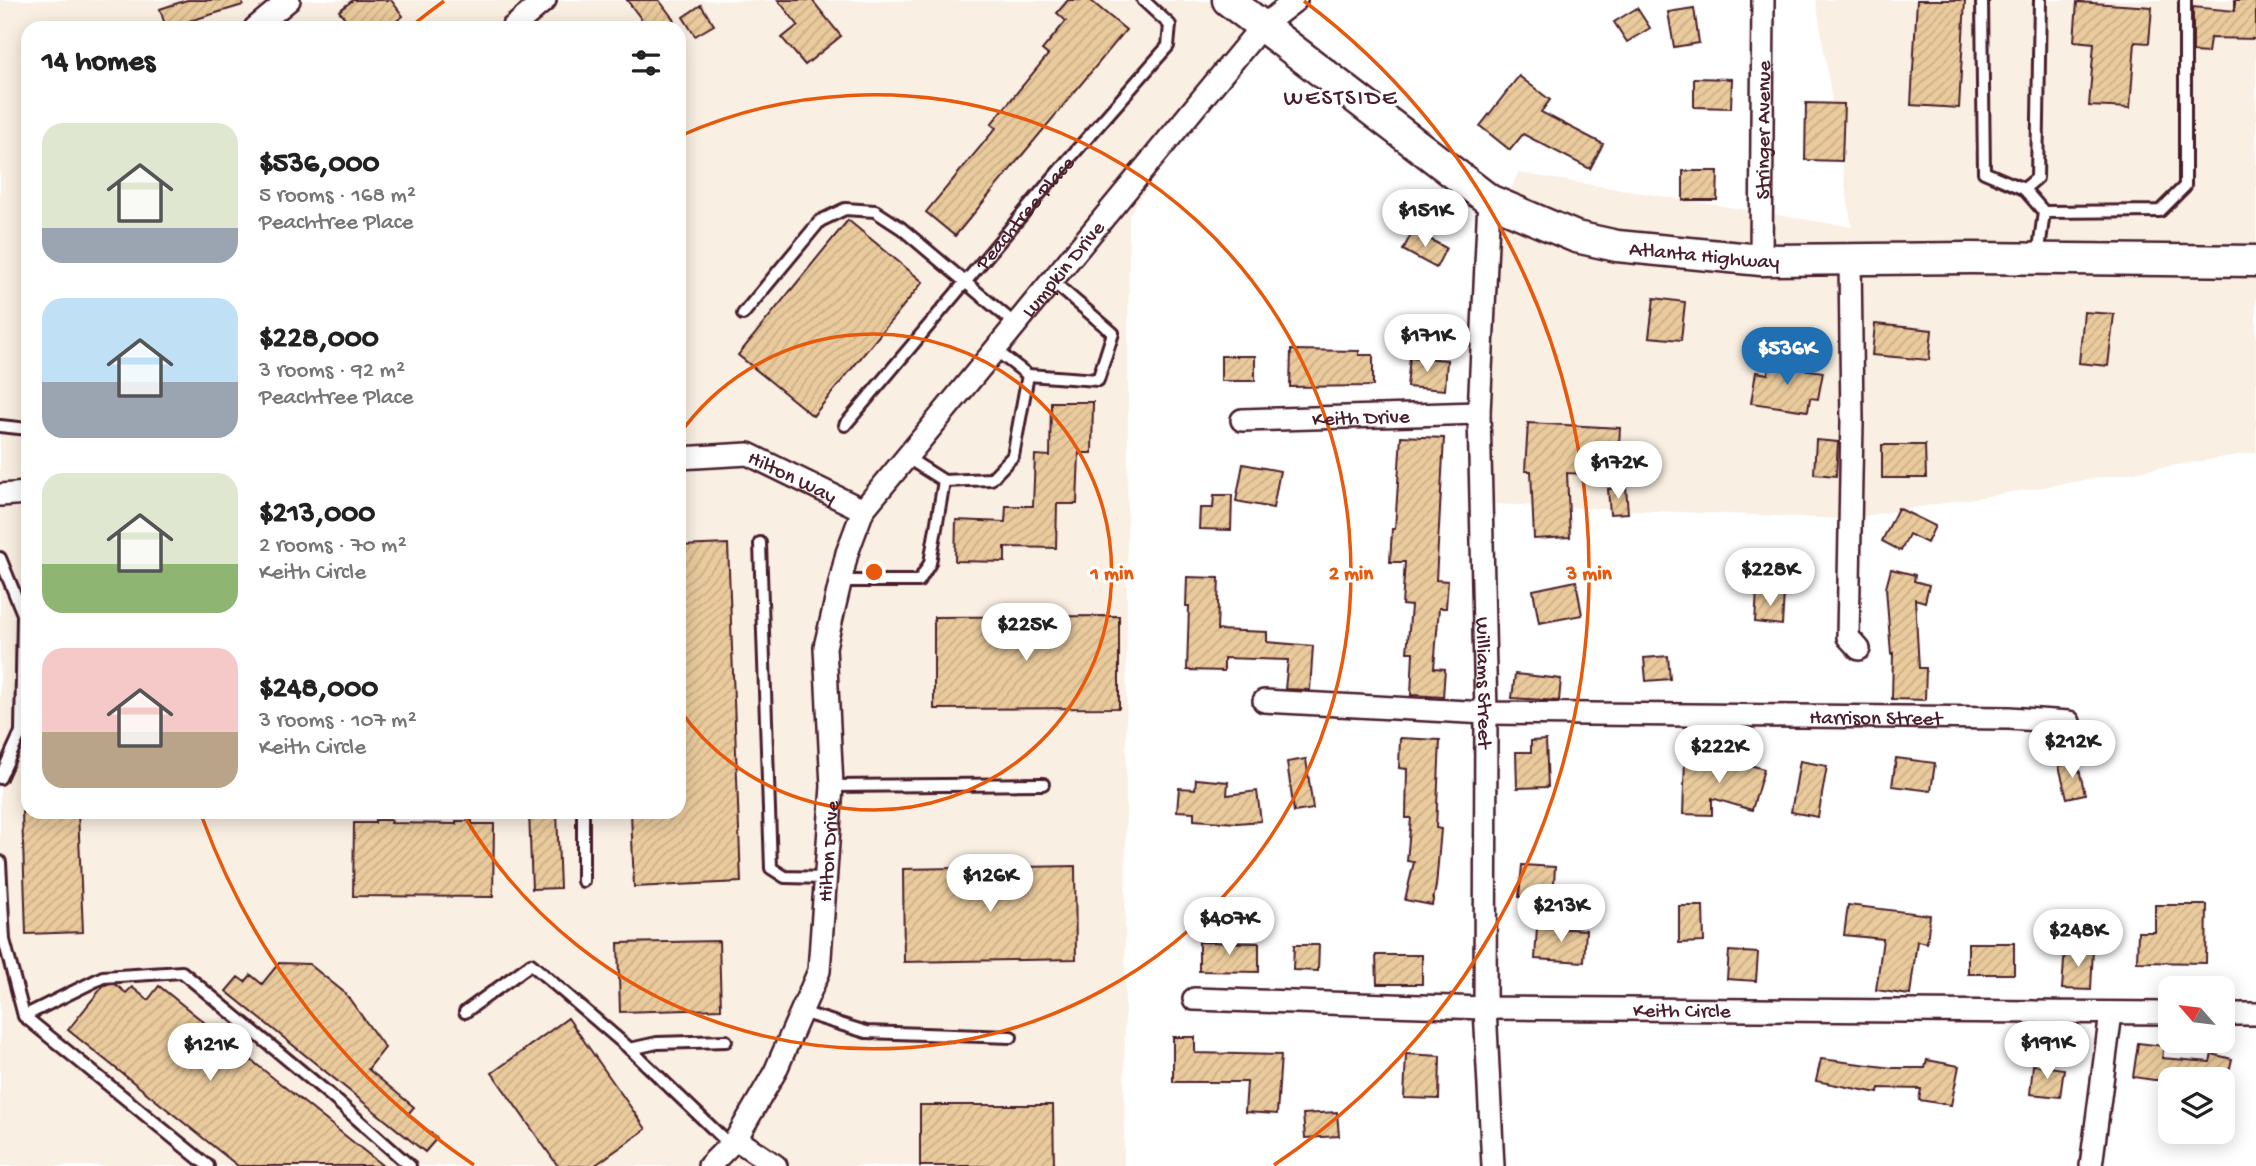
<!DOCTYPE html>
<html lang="en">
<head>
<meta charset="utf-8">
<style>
	:root { --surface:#fff; --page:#f2f2f2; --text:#222; --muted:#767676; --accent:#1f6fb2 }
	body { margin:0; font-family:"Gochi Hand",sans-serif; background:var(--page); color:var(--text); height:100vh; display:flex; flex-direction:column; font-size:26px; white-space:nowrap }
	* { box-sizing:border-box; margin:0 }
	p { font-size:23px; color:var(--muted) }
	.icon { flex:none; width:38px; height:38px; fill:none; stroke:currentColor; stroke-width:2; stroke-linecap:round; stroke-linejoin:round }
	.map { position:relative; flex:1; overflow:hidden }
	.sheet { position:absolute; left:21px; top:21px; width:665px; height:798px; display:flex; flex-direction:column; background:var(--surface); border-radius:21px; box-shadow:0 4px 18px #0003 }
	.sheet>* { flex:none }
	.needle { width:46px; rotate:298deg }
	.buttons { position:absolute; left:2158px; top:976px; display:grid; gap:14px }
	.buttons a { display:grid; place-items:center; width:77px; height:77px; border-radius:14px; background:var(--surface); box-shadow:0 4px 18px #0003; font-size:35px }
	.price { position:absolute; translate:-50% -60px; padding:0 16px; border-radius:24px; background:#fff; color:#222; font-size:23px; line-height:46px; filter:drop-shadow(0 2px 4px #0008) }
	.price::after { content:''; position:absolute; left:50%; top:42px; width:21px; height:16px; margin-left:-10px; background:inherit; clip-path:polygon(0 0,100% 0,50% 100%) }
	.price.active { background:var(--accent); color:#fff }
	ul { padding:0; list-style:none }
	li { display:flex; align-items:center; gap:21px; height:175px; padding:0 21px }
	li span { display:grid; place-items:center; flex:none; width:196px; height:140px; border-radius:21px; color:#555 }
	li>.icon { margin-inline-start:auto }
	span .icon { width:84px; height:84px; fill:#fffc; stroke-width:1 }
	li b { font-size:30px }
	h2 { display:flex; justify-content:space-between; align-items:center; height:84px; padding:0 21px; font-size:30px }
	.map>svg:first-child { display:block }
</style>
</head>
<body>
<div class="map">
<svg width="2256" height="1166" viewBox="0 0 2256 1166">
	<defs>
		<pattern id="building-hatch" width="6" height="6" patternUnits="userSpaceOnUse" patternTransform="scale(1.75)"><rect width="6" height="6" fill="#eacb9d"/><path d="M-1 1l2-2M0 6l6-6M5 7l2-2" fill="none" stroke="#caae87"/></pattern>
	</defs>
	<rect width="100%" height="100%" fill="#fff"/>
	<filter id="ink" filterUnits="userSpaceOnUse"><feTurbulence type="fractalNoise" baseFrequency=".0143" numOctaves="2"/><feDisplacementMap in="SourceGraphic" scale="14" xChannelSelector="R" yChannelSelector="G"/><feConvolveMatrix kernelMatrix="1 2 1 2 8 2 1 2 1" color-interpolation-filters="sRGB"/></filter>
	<g filter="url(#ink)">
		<!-- built -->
		<path fill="#f9efe2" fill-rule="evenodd" d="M0,0l1267,1 -138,214 -5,951h-1124zM28,28h651v784h-651z
			M1816,0h440v452l-410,67 -374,-16 14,-257 32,-73 334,54z"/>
		<!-- building -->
		<path fill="url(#building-hatch)" stroke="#4a1f2b" stroke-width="2" d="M187,0h55l1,5 -77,23 -6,-19z
			M353,0h38l12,16 -15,12h-35l-14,-17z
			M627,0h32l15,20 -11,8h-15z
			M778,0h34l29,36 -36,29 -23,-27 16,-13z
			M1068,0h22l36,30 -171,206 -29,-24 70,-84 -5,-4 57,-69 -6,-5 24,-29 -9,-8z
			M1917,0h48l-6,108 -48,-3z
			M2235,0h21v39l-46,-1 -2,15 -15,-1v-45l42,4z
			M2077,2l75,5 -3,36 -14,-1 -5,66 -41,-2 5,-63 -20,-2z
			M701,5l13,20 -19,11 -12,-19z
			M1637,8l13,20 -23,14 -13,-20z
			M1694,8l5,35 -25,4 -6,-35z
			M1519,76l31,24 -9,12 62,32 -13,25 -67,-35 -13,16 -30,-24z
			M1694,78l38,1 -1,29 -37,-1z
			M1806,103l38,1 -2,57 -37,-1z
			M1683,171h35l-1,29h-34z
			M848,220l75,62 -110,134 -75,-61z
			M1413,230l33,18 -10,20 -33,-18z
			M1654,298l31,4 -4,38 -32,-3z
			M2084,312l30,2 -6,52 -29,-3z
			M1875,324l57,6 -3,30 -57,-5z
			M1291,350l68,1v4h14v31l-83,1z
			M1221,356h34v25h-34z
			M1410,357l37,3 -2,30 -38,-3z
			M1769,364l54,8 -5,27 -8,-1 -2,13 -57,-8 5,-31 12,2z
			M1051,402h42l-1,51h-13l-2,51h-20l-1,44 -51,-1v15l-50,-1 1,-41 49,2 1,-16h27l2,-51 15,1z
			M1528,423l92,5 -3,48 -50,-3 3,64 -36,2 -3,-68h-6z
			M1401,436l43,2 -8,142 12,1 -2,27h-7l-5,60 11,1 -2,28 -32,-2 2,-43h-6l4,-46 -9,-1 3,-43h-15l2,-33h3z
			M1816,440l22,2 -2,34 -22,-2z
			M1882,445h43l1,33h-44z
			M1243,464l37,7 -7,37 -37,-7z
			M1626,487l2,26 -18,1 -2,-25z
			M1214,495h18l-1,35 -32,-1 1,-21h13z
			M1898,508l37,18 -8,17 -18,-9 -8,17 -19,-10z
			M728,544l13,338 -107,5 -3,-75h48v-266z
			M1891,569l24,6 -1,6 15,4 -4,17 -10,-3 4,69h7l-1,32 -33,-1 1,-46 -2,1 -5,-66z
			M1187,577l32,1 -2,52 50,2v10l46,4 -3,44 -25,-1 3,-29 -64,-2v13l-37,-1 2,-64h-3z
			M1576,581l6,34 -43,8 -6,-33z
			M1757,592l27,2 -2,31 -27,-3z
			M1119,616v92l-185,1v-92z
			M1668,656l2,23 -24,2 -2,-23z
			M1515,674l46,5 -2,22 -47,-3z
			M1400,738l40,2 -4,88 5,1 -5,57 -4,19 -27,-5 9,-38 -7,-1 4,-43h-5l1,-49 -8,-1z
			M1546,740l2,47 -31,1 -1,-36h15v-11z
			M1896,758l39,5 -4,28 -39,-5z
			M1306,759l7,50 -19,3 -7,-50z
			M1728,759l36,10 -12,41 -40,-12v17l-29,-1 2,-54 42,1z
			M1800,761l27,5 -9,51 -27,-5z
			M2077,761l8,33 -18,4 -8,-32z
			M1196,779l32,3 -1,13 30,-4 4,30 -24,2 -43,-3v-8l-17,-1 2,-23 16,1z
			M22,812h56l5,120 -57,2z
			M529,812h28l3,76 -28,1z
			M375,820h17l-1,3 65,1v-3h16v3h22l-1,73 -140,-1 1,-73h21z
			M1522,865l33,2 -2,32 -34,-2z
			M1075,866l1,93 -172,3 -1,-93z
			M1848,905l82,10 -3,28 -10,-2 -7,54 -34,-5 7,-51 -39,-4z
			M2155,905h52l-1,58 -69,-1 1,-30h17z
			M1679,906h24l1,36 -25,1z
			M1537,927l49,3 -2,32 -49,-3z
			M719,941l2,68 -101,3 -2,-69z
			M1199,942l60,1v29l-60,-1z
			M1968,943h46v31h-46z
			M1294,945h25l-1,26 -25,-1z
			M2065,947l28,1 -2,42 -29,-1z
			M1729,951l29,2 -2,28 -29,-2z
			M1376,955h46v29h-45z
			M279,963l30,1 36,29 40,55 -17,21 46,38 -6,7 29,24 -12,14 -199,-161 12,-14 7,5 6,-7 11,9z
			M115,984l11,9 6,-6 16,13 11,-14 224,180h-145l-170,-136 36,-45z
			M568,1018l78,111 -52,37h-36l-66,-93z
			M1173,1037h22v16l86,2 -4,59 -32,-2 2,-30h-74z
			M2138,1043l26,3 -2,12 48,4 2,-8 20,5 -5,21h-73l-21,-3z
			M1406,1054l34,2 -1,43 -35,-1z
			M1821,1059l72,9h32l2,-8 32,6 -8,39 -32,-5 2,-11 -42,-1 -1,5 -62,-12z
			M2033,1065l31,4 -4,28 -30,-3z
			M920,1105h133l1,61h-134z
			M1337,1112l2,24 -34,2 -2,-24z"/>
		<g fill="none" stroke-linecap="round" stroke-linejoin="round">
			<!-- lane casing -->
			<g stroke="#4a1f2b" stroke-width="16">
				<g id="lane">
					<path d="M1982,0l2,172 40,17 20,23"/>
					<path d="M2024,189l13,-11 3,-178"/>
					<path d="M2038,257l6,-45 116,-1 25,-25v-186"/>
					<path d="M743,314l77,-93 25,-12 30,2 26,17 114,96"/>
					<path d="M1028,375l70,5 15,-47 -62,-53"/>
					<path id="s1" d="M845,425l223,-265 100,-114 2,-21 -27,-25"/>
					<path d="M0,426l28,3"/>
					<path d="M944,481l47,-2 22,-23 15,-81 -34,-26"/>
					<path d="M760,543l11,325 14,9 41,1"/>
					<path d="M0,558l23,56 -2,118 -21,46"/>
					<path d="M841,581h78l11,-18 14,-82 -38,-24"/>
					<path d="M832,786l211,-2"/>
					<path d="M0,862l4,78 20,76"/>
					<path d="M583,881v-69"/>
					<path d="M465,1012l66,-48 99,85 100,96"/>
					<path d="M801,1012l65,20 145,5"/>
					<path d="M630,1049l27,-6 69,-2"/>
					<path d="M208,1166l-184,-150 79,-39 79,-5 148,123 80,71"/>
				</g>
			</g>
			<!-- street casing -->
			<g stroke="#4a1f2b" stroke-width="26">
				<g id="street">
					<path d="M255,28l34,-28"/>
					<path d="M512,28l33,-28"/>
					<path id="s2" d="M1489,200l-10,213 7,300 -1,295 8,158"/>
					<path d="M1850,259l2,163 -4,215 11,12"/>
					<path id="s3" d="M1761,260l2,-260"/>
					<path id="s4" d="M1242,420l237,-7"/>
					<path id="s5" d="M679,458l69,-4 115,56"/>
					<path d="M0,495l28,-2"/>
					<path id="s6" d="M1264,701l222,12 523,5 60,4"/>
					<path id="s7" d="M1194,999l291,9 685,5"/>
					<path d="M2222,1014h34"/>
					<path d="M736,1139l40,27"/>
					<path id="s8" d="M709,1166l27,-27 39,-67 44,-101 13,-185 -7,-139 22,-94 16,-43 398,-483 35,-27"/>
					<path d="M2091,1166l20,-153"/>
				</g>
			</g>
			<!-- secondary casing -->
			<g stroke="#4a1f2b" stroke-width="35">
				<g id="secondary">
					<path id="s9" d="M1228,0l261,200 87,37 41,9 144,14 210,-2 285,3"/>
				</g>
			</g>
			<!-- lane -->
			<use href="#lane" stroke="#fff" stroke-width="10"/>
			<!-- street -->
			<use href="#street" stroke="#fff" stroke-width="21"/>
			<!-- secondary -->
			<use href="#secondary" stroke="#fff" stroke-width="30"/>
		</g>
	</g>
	<!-- distance rings -->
	<g fill="none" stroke="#e8590c" stroke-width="3.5">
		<path d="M679 435A238 238 0 1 1 679 709"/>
		<path d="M680 136A477 477 0 1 1 463 814"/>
		<path d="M474 1165A715 715 0 0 1 202 817M414 24A715 715 0 0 1 444 1M1304 1A715 715 0 0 1 1274 1165"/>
	</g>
	<g text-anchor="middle" stroke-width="6" stroke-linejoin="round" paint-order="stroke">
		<!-- street labels -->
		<g font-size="21" fill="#4a1f2b" stroke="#fff">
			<text dy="7" stroke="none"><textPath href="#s3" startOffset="130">Stringer Avenue</textPath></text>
			<text dy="7" stroke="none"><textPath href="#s1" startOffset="278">Peachtree Place</textPath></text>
			<text dy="7" stroke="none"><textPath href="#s9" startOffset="553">Atlanta Highway</textPath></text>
			<text dy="7" stroke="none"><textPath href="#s8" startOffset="1006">Lumpkin Drive</textPath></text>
			<text dy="7" stroke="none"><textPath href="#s4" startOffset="119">Keith Drive</textPath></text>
			<text dy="7" stroke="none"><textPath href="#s5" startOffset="119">Hilton Way</textPath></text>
			<text dy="7" stroke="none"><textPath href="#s2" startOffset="483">Williams Street</textPath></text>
			<text dy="7" stroke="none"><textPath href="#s6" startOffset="612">Harrison Street</textPath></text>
			<text dy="7" stroke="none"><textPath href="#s8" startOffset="346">Hilton Drive</textPath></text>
			<text dy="7" stroke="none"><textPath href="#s7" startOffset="488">Keith Circle</textPath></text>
		</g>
		<!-- neighbourhood labels -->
		<g font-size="23" letter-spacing="2" fill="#4a1f2b" stroke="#fff">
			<text x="1341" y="104">WESTSIDE</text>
		</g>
	</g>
	<circle cx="874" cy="572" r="10" fill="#e8590c" stroke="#fff" stroke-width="3.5"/>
	<g font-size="21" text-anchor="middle" font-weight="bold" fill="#e8590c" stroke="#fff" stroke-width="6" stroke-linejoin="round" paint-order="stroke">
		<text x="1112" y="579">1 min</text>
		<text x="1351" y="579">2 min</text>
		<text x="1589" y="579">3 min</text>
	</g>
</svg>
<div class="buttons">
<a><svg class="needle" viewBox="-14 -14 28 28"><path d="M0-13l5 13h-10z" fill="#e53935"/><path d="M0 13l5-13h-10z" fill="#767676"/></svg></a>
<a><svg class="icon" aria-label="layers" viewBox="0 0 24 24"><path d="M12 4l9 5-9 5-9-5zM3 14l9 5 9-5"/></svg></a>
</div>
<b class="price" style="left:1425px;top:249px">$151K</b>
<b class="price" style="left:1427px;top:374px">$171K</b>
<b class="price active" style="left:1787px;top:387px">$536K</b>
<b class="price" style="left:1618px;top:501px">$172K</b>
<b class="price" style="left:1770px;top:608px">$228K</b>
<b class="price" style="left:1026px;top:663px">$225K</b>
<b class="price" style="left:2072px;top:780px">$212K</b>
<b class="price" style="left:1719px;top:785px">$222K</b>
<b class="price" style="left:990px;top:914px">$126K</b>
<b class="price" style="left:1561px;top:944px">$213K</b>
<b class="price" style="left:1229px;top:957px">$407K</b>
<b class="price" style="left:2078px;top:969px">$248K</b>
<b class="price" style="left:2047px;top:1081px">$191K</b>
<b class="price" style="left:210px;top:1083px">$121K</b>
<section class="sheet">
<h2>14 homes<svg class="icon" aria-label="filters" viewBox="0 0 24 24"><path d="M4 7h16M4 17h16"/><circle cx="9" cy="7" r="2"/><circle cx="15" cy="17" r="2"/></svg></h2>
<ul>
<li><span style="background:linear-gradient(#dfe7d0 75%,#9aa5b1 0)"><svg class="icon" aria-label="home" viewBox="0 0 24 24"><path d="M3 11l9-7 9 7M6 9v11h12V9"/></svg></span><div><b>$536,000</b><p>5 rooms · 168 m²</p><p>Peachtree Place</p></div></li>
<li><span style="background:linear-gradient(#bfe0f5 60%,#9aa5b1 0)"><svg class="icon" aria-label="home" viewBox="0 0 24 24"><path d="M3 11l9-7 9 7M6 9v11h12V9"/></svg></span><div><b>$228,000</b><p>3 rooms · 92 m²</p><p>Peachtree Place</p></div></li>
<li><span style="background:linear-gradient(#dfe7d0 65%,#8fb573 0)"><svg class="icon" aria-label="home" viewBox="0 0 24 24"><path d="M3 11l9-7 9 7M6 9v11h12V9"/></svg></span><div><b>$213,000</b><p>2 rooms · 70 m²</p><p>Keith Circle</p></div></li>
<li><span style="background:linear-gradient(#f6c9c9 60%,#b9a48a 0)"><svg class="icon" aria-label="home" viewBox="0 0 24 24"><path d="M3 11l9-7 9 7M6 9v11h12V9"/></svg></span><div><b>$248,000</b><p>3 rooms · 107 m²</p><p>Keith Circle</p></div></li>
</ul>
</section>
</div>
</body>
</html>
